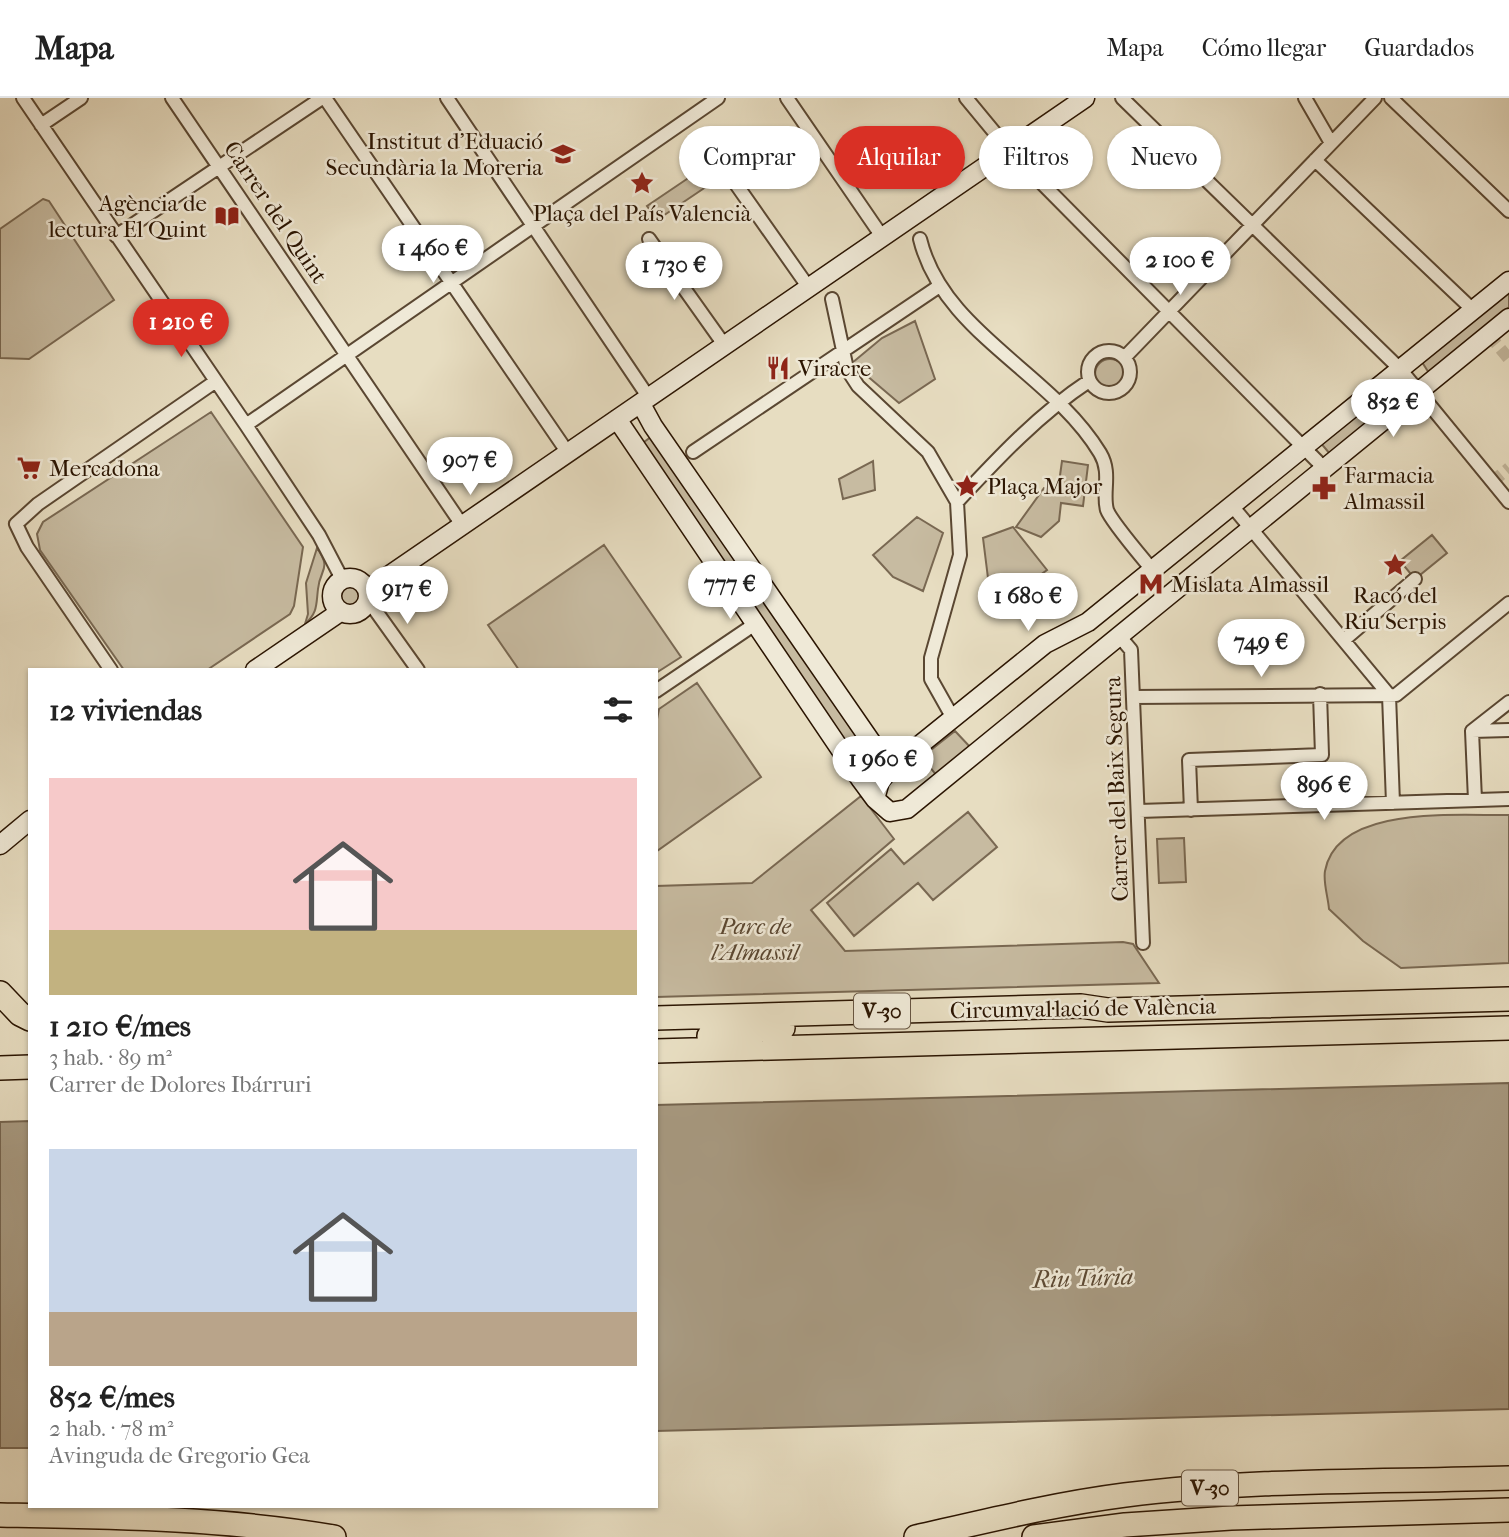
<!DOCTYPE html>
<html lang="es">
<head>
<meta charset="utf-8">
<style>
	:root { --surface:#fff; --page:#f2f2f2; --text:#222; --muted:#767676; --line:#e0e0e0; --accent:#d93025 }
	body { margin:0; font-family:"IM FELL French Canon",serif; background:var(--page); color:var(--text); height:100vh; display:flex; flex-direction:column; font-size:26px; white-space:nowrap }
	* { box-sizing:border-box; margin:0 }
	p { font-size:23px; color:var(--muted) }
	.icon { flex:none; width:38px; height:38px; fill:none; stroke:currentColor; stroke-width:2; stroke-linecap:round; stroke-linejoin:round }
	.map { position:relative; flex:1; overflow:hidden }
	.side { position:absolute; left:28px; top:570px; width:630px; height:840px; display:flex; flex-direction:column; background:var(--surface); border-radius:0px; box-shadow:0 2px 5px #0004 }
	.side>* { flex:none }
	.banner { position:absolute; left:679px; top:28px; width:665px; height:63px; display:flex; gap:14px }
	.price { position:absolute; translate:-50% -60px; padding:0 16px; border-radius:24px; background:#fff; color:#222; font-size:23px; line-height:46px; filter:drop-shadow(0 2px 4px #0008) }
	.price::after { content:''; position:absolute; left:50%; top:42px; width:21px; height:16px; margin-left:-10px; background:inherit; clip-path:polygon(0 0,100% 0,50% 100%) }
	.price.on { background:var(--accent); color:#fff }
	ul { padding:0; list-style:none }
	li { display:grid; align-content:center; gap:14px; height:371px; padding:0 21px }
	li span { display:grid; place-items:center; height:217px; border-radius:0px; color:#555 }
	li>.icon { margin-inline-start:auto }
	span .icon { width:126px; height:126px; fill:#fffc; stroke-width:1 }
	li b { font-size:30px }
	h2 { display:flex; justify-content:space-between; align-items:center; height:84px; padding:0 21px; font-size:30px }
	.chip { padding:0 24px; border-radius:32px; background:var(--surface); box-shadow:0 2px 5px #0004; font-size:24px; line-height:63px }
	.chip.on { background:var(--accent); color:#fff }
	header { display:flex; align-items:center; gap:42px; box-sizing:border-box; height:98px; padding:0 35px; background:var(--surface); border-bottom:2px solid var(--line) }
	header strong { font-size:33px }
	nav { display:flex; gap:38px; margin-inline-start:auto; font-size:24px }
	.map>svg:first-child { display:block }
</style>
</head>
<body>
<header>
<strong>Mapa</strong>
<nav><a>Mapa</a><a>Cómo llegar</a><a>Guardados</a></nav>
</header>
<div class="map">
<svg width="1509" height="1439" viewBox="0 0 1509 1439">
	<rect width="100%" height="100%" fill="#e7ddc1"/>
	<filter id="stains"><feTurbulence type="fractalNoise" baseFrequency=".00286" numOctaves="4"/><feColorMatrix values="0 0 0 0 .2 0 0 0 0 .09 0 0 0 0 .02 0 0 0 .5 -.17"/></filter>
	<radialGradient id="worn" r=".72"><stop offset=".6" stop-color="#630" stop-opacity="0"/><stop offset="1" stop-color="#630" stop-opacity=".3"/></radialGradient>
	<!-- green -->
	<path fill="#c7bba1" stroke="#796852" stroke-width="2" d="M715,62l10,14 -68,46 -10,-14z
		M43,101l6,2 65,99 -85,59 -29,-1v-129z
		M1509,188v21l-80,66 -9,-14z
		M915,223l20,58 -36,24 -47,-40 30,-25z
		M1095 276a15 15 0 1 1 30 0a15 15 0 1 1-30 0Z
		M1395,285l7,11 -72,60 -11,-13z
		M211,314l92,135 -9,59 -4,8 -83,56h-83l-84,-120 -3,-16 6,-12z
		M655,336l222,331 -14,9 -223,-329z
		M873,363l2,29 -32,9 -4,-20z
		M1062,363l26,4 -5,41 -22,-3 -2,18 -18,16 -25,-10 28,-39 14,2z
		M917,419l26,16 -20,58 -30,-14 -20,-22z
		M1013,429l34,43 -26,19 -31,5 -7,-56z
		M1432,437l15,18 -32,26 -15,-18z
		M604,447l77,112 -25,16v-3h-137l-31,-45z
		M317,450c15,22 3,20 1,41 -2,16 0,23 -13,35l3,-10 -2,-31z
		M338 498a13 13 0 1 1 26 0a13 13 0 1 1-26 0Z
		M697,585l64,94 -104,74 -1,-127 3,-15z
		M955,633l16,17 -34,28 -15,-19z
		M861,698l33,43 -83,71 34,41 278,-9 10,2 26,39 -503,14v-111l96,-3z
		M968,714l29,35 -64,53 -15,-17 -64,53 -27,-33 64,-54 13,15z
		M1509,717v148l-108,5 -38,-27 -34,-32c-1,-12 -6,-27 -4,-38 12,-67 134,-55 184,-56z
		M1184,740l2,44 -27,1 -2,-44z"/>
	<!-- water -->
	<path fill="#a79980" stroke="#75644e" stroke-width="2" d="M1509,985v326l-853,22v-326z
		M30,1023v327h-30v-326z"/>
	<g fill="none" stroke-linecap="round" stroke-linejoin="round">
		<!-- street-tunnel -->
		<path stroke="#c1b59b" stroke-width="12" stroke-dasharray="12 6" stroke-linecap="butt" d="M1489,237l20,24
			M1492,384l17,-14"/>
		<!-- street casing -->
		<g stroke="#5a4732" stroke-width="16">
			<path id="street" d="M23,0l223,327 73,110 23,44
				M172,0l290,427
				M325,0l243,355
				M447,0l202,300
				M787,0l96,140
				M966,0l43,52 316,319
				M1122,0l279,272 108,132
				M1305,0l26,45
				M1391,0l118,113
				M41,27l40,-27
				M1315,62l158,150
				M731,79l78,111
				M116,138l206,-138
				M649,141l76,107
				M920,141c23,94 131,133 180,214 12,20 2,39 7,57 4,11 33,45 42,56
				M832,201l15,70 11,17 70,66 29,50 3,53 -29,103v21l18,32
				M1088 274a21 21 0 1 1 42 0a21 21 0 1 1-42 0Z
				M1125,259l250,-259
				M246,327l472,-327
				M693,354l245,-165
				M957,404c41,-44 82,-88 132,-121
				M1233,409l156,188 4,108
				M368,502l50,70
				M1120,539l11,13 12,293
				M1344,542l71,-61
				M111,572l-84,-123 -11,-23 22,-20 178,-123
				M656,593l99,-67
				M1133,599l263,-2 113,-92
				M1472,633l3,69
				M1472,633l37,-29
				M1472,633l37,-1
				M1191,712l-2,-50 133,-5 -2,-61
				M1139,713l370,-12"/>
		</g>
		<!-- secondary casing -->
		<g stroke="#2b1502" stroke-width="21">
			<path id="secondary" d="M641,306l12,22 237,343 -8,5
				M617,321l244,361 14,19 15,13 17,-3 602,-491
				M332 498a18 18 0 1 1 36 0a18 18 0 1 1-36 0Z
				M368,492l717,-492
				M255,572l85,-58
				M875,701l5,-18 10,-12 155,-125 43,-22 421,-341
				M0,747l30,-25"/>
		</g>
		<!-- highway casing -->
		<g stroke="#2b1502" stroke-width="26">
			<path id="highway" d="M0,895l20,21 10,5
				M656,920l425,-12 27,4 401,-11
				M709,938l74,-8
				M656,953l853,-23
				M0,970l30,-1
				M0,1417c112,2 223,3 334,22
				M916,1439c70,-16 139,-33 209,-42 127,-16 257,-13 384,-17
				M1034,1439l91,-12 106,-7 278,-8"/>
		</g>
		<!-- street -->
		<use href="#street" stroke="#efe9d7" stroke-width="12"/>
		<!-- secondary -->
		<use href="#secondary" stroke="#efe9d7" stroke-width="18"/>
		<!-- highway -->
		<use href="#highway" stroke="#e7ddc1" stroke-width="23"/>
	</g>
	<!-- icons -->
	<defs>
		<g id="school-bare" transform="scale(1.89)"><path d="M0-5L7-2L0 1L-7-2ZM-4 1L0 2.5L4 1V4Q0 6-4 4Z" fill="#8f2418" stroke="#efe9d7" stroke-width="2.5" paint-order="stroke"/></g>
		<g id="sight-bare" transform="scale(1.89)"><path d="M0-6L1.8-2.2L6-1.7L2.9 1.2L3.7 5.4L0 3.3L-3.7 5.4L-2.9 1.2L-6-1.7L-1.8-2.2Z" fill="#8f2418" stroke="#efe9d7" stroke-width="2.5" paint-order="stroke"/></g>
		<g id="library-bare" transform="scale(1.89)"><path d="M-6-4Q-3-5.5-.7-3.5V5Q-3 3-6 4ZM6-4Q3-5.5 .7-3.5V5Q3 3 6 4Z" fill="#8f2418" stroke="#efe9d7" stroke-width="2.5" paint-order="stroke"/></g>
		<g id="restaurant-bare" transform="scale(1.89)"><path d="M-5-6h1v4h1v-4h1v4h1v-4h1v5L-1.5 .5V6h-2V.5L-5-1ZM5-6V6H3V1.5H1.5Q1.5-4 5-6Z" fill="#8f2418" stroke="#efe9d7" stroke-width="2.5" paint-order="stroke"/></g>
		<g id="supermarket-bare" transform="scale(1.89)"><path d="M-6-5.5h2.5l.6 2H6L4.5 2H-2.5L-4.4-4H-6ZM-1.5 3.2a1.3 1.3 0 1 0 .1 0ZM3 3.2a1.3 1.3 0 1 0 .1 0Z" fill="#8f2418" stroke="#efe9d7" stroke-width="2.5" paint-order="stroke"/></g>
		<g id="pharmacy-bare" transform="scale(1.89)"><path d="M-2-6h4v4h4v4h-4v4h-4v-4h-4v-4h4Z" fill="#8f2418" stroke="#efe9d7" stroke-width="2.5" paint-order="stroke"/></g>
		<g id="metro-bare" transform="scale(1.89)"><path d="M-5.5 5V-5H-3L0 0L3-5H5.5V5H3V-.5L0 4L-3-.5V5Z" fill="#8f2418" stroke="#efe9d7" stroke-width="2.5" paint-order="stroke"/></g>
	</defs>
	<g fill-rule="evenodd">
		<use href="#school-bare" x="563" y="56"/>
		<use href="#sight-bare" x="642" y="85"/>
		<use href="#library-bare" x="227" y="118"/>
		<use href="#restaurant-bare" x="778" y="270"/>
		<use href="#supermarket-bare" x="29" y="370"/>
		<use href="#sight-bare" x="967" y="388"/>
		<use href="#pharmacy-bare" x="1324" y="390"/>
		<use href="#sight-bare" x="1395" y="467"/>
		<use href="#metro-bare" x="1151" y="486"/>
	</g>
	<g text-anchor="middle" stroke-width="5" stroke-linejoin="round" paint-order="stroke">
		<!-- shield labels -->
		<g fill="#efe9d7" stroke="#665542" stroke-width="2">
			<rect x="854" y="895.5" width="56" height="35" rx="5"/>
			<rect x="1182" y="1372.5" width="56" height="35" rx="5"/>
		</g>
		<g font-size="21" font-weight="bold" fill="#2b1502">
			<text x="882" y="920">V-30</text>
			<text x="1210" y="1397">V-30</text>
		</g>
		<!-- poi labels -->
		<g font-size="23" fill="#2b1502" stroke="#efe9d7" text-anchor="start">
			<text x="543" y="51" text-anchor="end">Institut d'Eduació<tspan x="543" dy="26">Secundària la Moreria</tspan></text>
			<text x="207" y="113" text-anchor="end">Agència de<tspan x="207" dy="26">lectura El Quint</tspan></text>
			<text x="642" y="123" text-anchor="middle">Plaça del País Valencià</text>
			<text x="798" y="278">Viracre</text>
			<text x="49" y="378">Mercadona</text>
			<text x="1344" y="385">Farmacia<tspan x="1344" dy="26">Almassil</tspan></text>
			<text x="987" y="396">Plaça Major</text>
			<text x="1171" y="494">Mislata Almassil</text>
			<text x="1395" y="505" text-anchor="middle">Racó del<tspan x="1395" dy="26">Riu Serpis</tspan></text>
		</g>
		<!-- street labels -->
		<g font-size="23" fill="#2b1502" stroke="#efe9d7">
			<text transform="translate(276 114) rotate(56)" y="8">Carrer del Quint</text>
			<text transform="translate(1116 691) rotate(-92)" y="8">Carrer del Baix Segura</text>
			<text transform="translate(1083 910) rotate(-1)" y="8">Circumval·lació de València</text>
		</g>
		<!-- park labels -->
		<g font-size="23" font-style="italic" fill="#5a4732" stroke="#efe9d7">
			<text x="755" y="836">Parc de<tspan x="755" dy="26">l'Almassil</tspan></text>
		</g>
		<!-- water labels -->
		<g font-size="24" font-style="italic" fill="#5d4a34" stroke="#efe9d7">
			<text transform="translate(1083 1180) rotate(-2)" y="8">Riu Túria</text>
		</g>
	</g>
	<rect width="100%" height="100%" filter="url(#stains)"/>
	<rect width="100%" height="100%" fill="url(#worn)"/>
</svg>
<b class="price" style="left:433px;top:187px">1 460 €</b>
<b class="price" style="left:1180px;top:199px">2 100 €</b>
<b class="price" style="left:674px;top:204px">1 730 €</b>
<b class="price on" style="left:181px;top:261px">1 210 €</b>
<b class="price" style="left:1393px;top:341px">852 €</b>
<b class="price" style="left:470px;top:399px">907 €</b>
<b class="price" style="left:730px;top:523px">777 €</b>
<b class="price" style="left:407px;top:528px">917 €</b>
<b class="price" style="left:1028px;top:535px">1 680 €</b>
<b class="price" style="left:1261px;top:581px">749 €</b>
<b class="price" style="left:883px;top:698px">1 960 €</b>
<b class="price" style="left:1324px;top:724px">896 €</b>
<div class="banner">
<a class="chip">Comprar</a>
<a class="chip on">Alquilar</a>
<a class="chip">Filtros</a>
<a class="chip">Nuevo</a>
</div>
<section class="side">
<h2>12 viviendas<svg class="icon" aria-label="filters" viewBox="0 0 24 24"><path d="M4 7h16M4 17h16"/><circle cx="9" cy="7" r="2"/><circle cx="15" cy="17" r="2"/></svg></h2>
<ul>
<li><span style="background:linear-gradient(#f6c9c9 70%,#c2b280 0)"><svg class="icon" aria-label="home" viewBox="0 0 24 24"><path d="M3 11l9-7 9 7M6 9v11h12V9"/></svg></span><div><b>1 210 €/mes</b><p>3 hab. · 89 m²</p><p>Carrer de Dolores Ibárruri</p></div></li>
<li><span style="background:linear-gradient(#c9d6e8 75%,#b9a48a 0)"><svg class="icon" aria-label="home" viewBox="0 0 24 24"><path d="M3 11l9-7 9 7M6 9v11h12V9"/></svg></span><div><b>852 €/mes</b><p>2 hab. · 78 m²</p><p>Avinguda de Gregorio Gea</p></div></li>
</ul>
</section>
</div>
</body>
</html>
